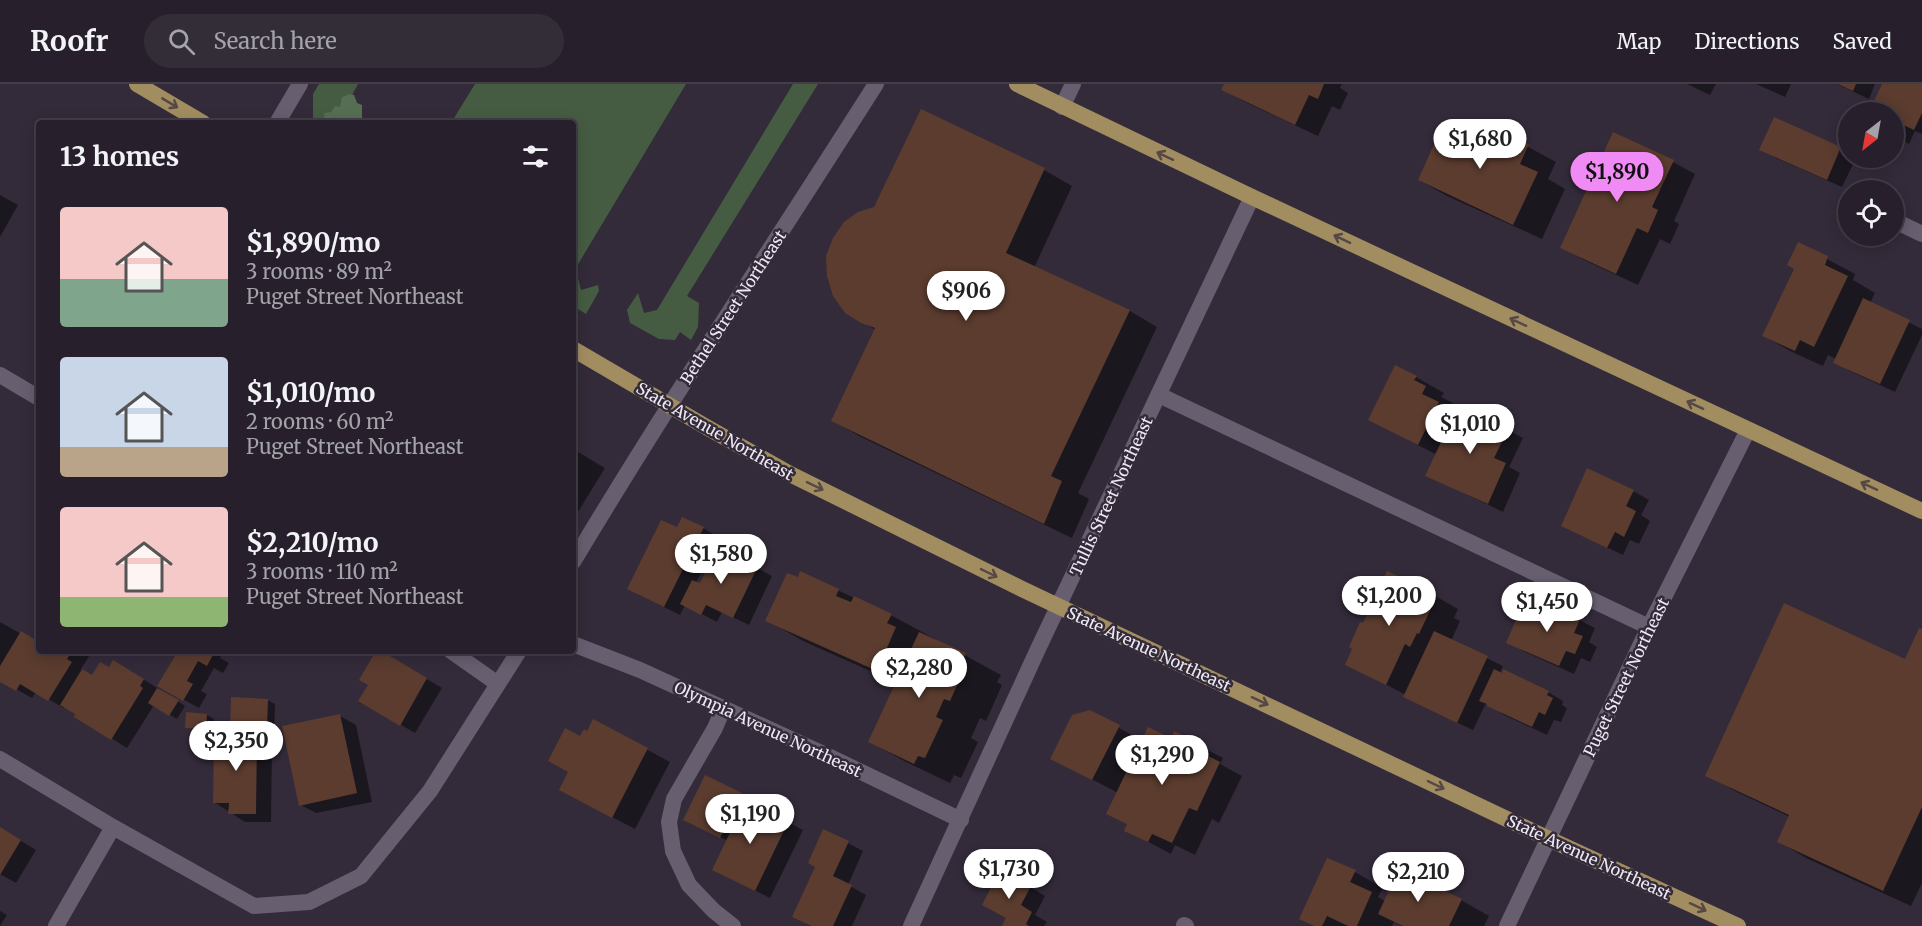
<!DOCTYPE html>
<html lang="en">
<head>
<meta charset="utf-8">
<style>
	:root { --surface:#27202c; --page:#332d38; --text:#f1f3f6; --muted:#a4a3a9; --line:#433e48; --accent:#f08bf5 }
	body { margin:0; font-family:Merriweather,serif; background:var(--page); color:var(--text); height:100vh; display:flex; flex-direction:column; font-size:22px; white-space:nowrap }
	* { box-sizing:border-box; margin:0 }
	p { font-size:20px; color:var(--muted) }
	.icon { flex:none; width:33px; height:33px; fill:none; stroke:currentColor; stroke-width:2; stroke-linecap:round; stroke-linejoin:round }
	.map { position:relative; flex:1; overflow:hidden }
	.drawer { position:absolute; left:36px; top:36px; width:540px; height:534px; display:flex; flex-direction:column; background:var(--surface); border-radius:6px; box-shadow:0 3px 15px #0003,0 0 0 2px var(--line) }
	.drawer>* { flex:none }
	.needle { width:39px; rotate:211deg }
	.buttons { position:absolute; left:1838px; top:18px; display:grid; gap:12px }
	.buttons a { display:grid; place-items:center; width:66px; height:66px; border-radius:50%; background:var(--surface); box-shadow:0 3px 15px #0003,0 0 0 2px var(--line); font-size:30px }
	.price { position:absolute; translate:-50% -51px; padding:0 14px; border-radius:21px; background:#fff; color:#222; font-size:20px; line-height:39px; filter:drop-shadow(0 2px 3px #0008) }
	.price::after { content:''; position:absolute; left:50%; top:36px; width:18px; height:14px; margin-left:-9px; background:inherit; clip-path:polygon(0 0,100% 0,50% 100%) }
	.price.selected { background:var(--accent); color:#111 }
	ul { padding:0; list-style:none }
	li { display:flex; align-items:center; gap:18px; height:150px; padding:0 24px }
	li span { display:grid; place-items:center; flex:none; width:168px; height:120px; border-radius:6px; color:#555 }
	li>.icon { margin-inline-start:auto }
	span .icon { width:72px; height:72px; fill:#fffc; stroke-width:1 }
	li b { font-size:26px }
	h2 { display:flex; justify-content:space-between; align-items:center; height:72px; padding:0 24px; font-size:26px }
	header { display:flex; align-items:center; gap:36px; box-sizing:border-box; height:84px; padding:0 30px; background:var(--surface); border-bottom:2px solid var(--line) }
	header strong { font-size:28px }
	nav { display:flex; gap:33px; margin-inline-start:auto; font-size:21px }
	.search { width:420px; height:54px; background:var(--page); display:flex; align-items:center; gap:15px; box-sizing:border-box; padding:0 21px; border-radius:33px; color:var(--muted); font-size:22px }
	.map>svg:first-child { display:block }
</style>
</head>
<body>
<header>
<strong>Roofr</strong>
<div class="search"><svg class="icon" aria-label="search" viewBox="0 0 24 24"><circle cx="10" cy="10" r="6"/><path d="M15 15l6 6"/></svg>Search here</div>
<nav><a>Map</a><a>Directions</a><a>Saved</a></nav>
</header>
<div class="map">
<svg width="1922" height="842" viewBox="0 0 1922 842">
	<rect width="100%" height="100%" fill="#342b3a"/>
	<!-- green -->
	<path fill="#455c42" d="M319,0h39l-6,11 -2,-1 -10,13 -9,5 -9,11 -9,-4v-25z
		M475,0h211l-112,187 3,3 4,16 17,-5 1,6 -13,23 -13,-8v-183h-122z
		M793,0h25l-131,212 12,7 -1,24 -7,13 -11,-8 -5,8 -16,-1 -29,-16 -3,-13 11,-17 6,20 13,-3z"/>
	<!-- forest -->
	<path fill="#566e53" d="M350,10l4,1 3,8 5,2v18h-40l3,-2 -1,-8 7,-1 4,-6 5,1 2,-10z"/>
	<!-- shadow -->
	<path fill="#0007" d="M1225,0h117l-2,4 8,5 -8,17 -8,-4 -14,30 -73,-34 -22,-12z
		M1687,0h29l-6,11z
		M1756,0h35l-6,13z
		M1837,0h38l-6,15z
		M1884,0h38v50l-7,-3 -6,13 -16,-7v-25h-23z
		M1774,35l67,29 7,4v6h8l-14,29 -66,-29 -15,-9z
		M1464,49l39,8 3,-6 50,27 -8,17 17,10 -23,50 -95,-43 -28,-16z
		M1673,78l22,12 -21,47 5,3 -9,20 -10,-5 -22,46 -54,-25 -22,-13z
		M1044,86l28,16 -38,82 96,43 27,16 -79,166 11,6 -17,39 -211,-101 -28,-16 43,-91 -14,-8z
		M0,111l18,10 -18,32z
		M1799,160l56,30 -2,6 22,13 -5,10 52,26v6l-27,57 -45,-21 -15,-9 1,-3 -8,-4 -5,11 -31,-14 -28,-16 32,-68z
		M1416,293l28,16 -3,4 12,6 -3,7 7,4 51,16 15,8 -14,29 11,6 -17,39 -76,-37 10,-20 -67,-35z
		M573,365l32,19 -32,52z
		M1633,407l16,9 -8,15 9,6 -11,23 -9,-4 -7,15 -45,-21z
		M703,444l15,9 -22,46 4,3 57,-18 15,8 -23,49 -27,-13 -5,10 -32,-17 -5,10 -36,-18 34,-68z
		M801,489l90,42 110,60 -4,7 5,3 -16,36 -6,-3 -9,20 7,4 -17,36 -7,-3 -4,8 -44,-21 -36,-20 27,-59 -94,-42 -36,-21z
		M1430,509l28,16 -4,9 6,3 -9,20 52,25 -3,7 48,19 15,9 -1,4 5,3 -6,14 -7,-2 -7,15 -43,-20 -18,-12 -13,27 -53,-25 -15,-8 1,-2 -59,-31z
		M1543,518l52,26 -6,14 8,5 -7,15 -9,-4 -7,16 -51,-23 -15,-9 26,-21z
		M0,538l39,22v7h48l4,2 -10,16 12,8 16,-8 20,1 56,36 -8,13 -23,-14 -27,43 -51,-32 1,-2 -12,-7 -1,1 -28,-16 -4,6 -32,-18z
		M1922,547v252l-11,23 -105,-48 -27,-16 11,-25 -55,-26 -28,-16 199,-114z
		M179,567h53l-3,5 -6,-3 -3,5 9,5 -6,10 -9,-5 -13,23 6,3 -8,14 -40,-22z
		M386,571l56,33 -27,45 -55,-32z
		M267,616l8,4 -1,30 -20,-1 18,11 -1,78h-26l-31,-20 28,-67 -10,-6z
		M1090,628l53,29 28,-1 4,-7 48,25 -3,6 22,12 -23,47 -7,-4 -17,36 -20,-10 -4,9 -45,-24 2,-5 -10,-32 -66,-35z
		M207,631l7,4 -1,14 -19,-2 -7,-4z
		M340,632l16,9 16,77 -56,11 -15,-8z
		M594,637l76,41 -35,67 -52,-27 -13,-30z
		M741,710l15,9 -1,2 48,25 -33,68 -41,-20 -1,-37 -27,-13z
		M0,744l36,22 -20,33 -16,-9z
		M848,759l15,8 -15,34 18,10 -14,31h-42l-16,-9z
		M1355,788l28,16 -5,9 7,4 76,-1 28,16 -5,10h-82l-8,-4 -2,4h-78l-13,-7z
		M1030,803l15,9 -10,19 12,7 -3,4h-40z
		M0,827l7,4 -7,11z"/>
	<!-- building -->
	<path fill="#5b3c2f" d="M1224,0h100l-6,15 -9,-4 -14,30 -74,-35z
		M1838,0h18l-3,7z
		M1882,0h40v29l-8,17 -15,-7 -6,14v-25h-24z
		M921,25l124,59 -39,85 124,57 -79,166 11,5 -18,43 -213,-103 44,-93 -14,-5 -16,-10 -12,-17 -6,-20 -1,-20 7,-18 11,-16 14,-10 16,-5z
		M1774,33l67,30 -14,33 -68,-30z
		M1444,38l19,9 4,-8 36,16 2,-6 24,11 -9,20 18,8 -25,53 -95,-45z
		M1613,48l61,28 -22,47 6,3 -10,23 -11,-5 -21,46 -56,-26z
		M1798,158l30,14 -3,9 23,11 -34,71 -14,-7 -5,11 -33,-15 32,-67 -7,-4z
		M1863,214l47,22 -30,64 -47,-21z
		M1395,281l22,11 -3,4 12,6 -4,8 17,8 -21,43 -50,-25z
		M1459,320l50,24 -15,30 12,5 -18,41 -63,-28z
		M1587,384l47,22 -8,16 10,5 -12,26 -9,-5 -8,16 -46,-22z
		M682,433l22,10 -40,80 -37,-18 34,-69 16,7z
		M717,463l41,19 -25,52 -27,-13 -5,10 -21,-11 12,-24 8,3z
		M800,487l39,18 -3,7 15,6 3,-6 38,18 -5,9 9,4 -19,44 -112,-50 22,-48 11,4z
		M1387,487l44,20 -5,10 7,3 -14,30 -2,-1 -7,14 -5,-3 -19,41 -41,-20 7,-16 -3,-2 11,-25 3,1z
		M1542,516l39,17 -7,16 9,3 -8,18 -9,-3 -7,15 -53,-23 13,-30 14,6z
		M1784,519l121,56 14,-31 3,1v178l-39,84 -106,-49 12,-27 -84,-39z
		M21,547l18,11v9h33l-5,8 5,3 -24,39 -28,-17 -4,7 -16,-9v-16z
		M1434,547l54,25 -31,67 -54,-26z
		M919,548l47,21 -4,8 5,2 -17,38 -6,-2 -8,18 7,3 -18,38 -7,-2 -4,8 -46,-22z
		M178,567h33l3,2 -7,13 -9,-5 -11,20 6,3 -10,17 -26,-15z
		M376,567l8,5 1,-3 42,25 -27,48 -42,-25 10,-16 -9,-5z
		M113,576l31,19 -4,7 3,2 -32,52 -37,-23 1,-3 -15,-9 22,-36 10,6 8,-13 9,5z
		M1494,585l8,4 1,-4 46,22 -2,4 6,3 -8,17 -6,-3 -7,15 -45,-21v-2l-8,-3z
		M157,604l22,12 -10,16 -21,-13z
		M231,613l37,2 -1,32 -37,-2z
		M1090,626l30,15 -28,55 -42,-21 22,-44z
		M186,628l21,2 -1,16 -21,-2z
		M340,630l17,79 -58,13 -17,-80z
		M593,635l55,29 -36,70 -53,-28 9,-18 -20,-11 17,-33 15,8 4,-7 3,2z
		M1148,643l23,11 3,-7 27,13 -3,7 22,11 -23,49 -8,-3 -17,35 -20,-9 -4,8 -24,-11 3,-7 -21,-10z
		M214,649l43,1 -1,80h-28l1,-11h-16z
		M705,691l37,18 -22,45 -37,-18z
		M746,715l43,21 -34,71 -43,-21z
		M0,743l21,13 -21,35z
		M823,745l26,12 -16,35 19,9 -19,41h-22l-19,-9 23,-50 -7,-4z
		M1327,774l29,12 -6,12 22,10 -15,34h-9l-21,-10 -5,10h-8l-15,-7z
		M1399,785l63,30 -13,27h-46l-25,-12z
		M1000,786l31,16 -10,19 11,7 -6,12 3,2h-27l4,-8 -24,-13z"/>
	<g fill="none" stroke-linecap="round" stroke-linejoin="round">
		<!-- service -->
		<path stroke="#675e6f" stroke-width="16" d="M1893,136l29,14
			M1159,311l490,232
			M723,625l-8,19 -41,71 -5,23 4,29 16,34 25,26 19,15
			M1184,841l2,1"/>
		<!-- minor -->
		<path stroke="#675e6f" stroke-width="16" d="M1062,23l11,-23
			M277,39l23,-39
			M0,291l39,23
			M573,478c97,-162 202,-319 303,-478
			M573,560l67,26 188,86 133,64
			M451,567l47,33
			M0,675l113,68 141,79 55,-4 52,-26 69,-85 89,-140
			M56,842l57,-99
			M911,842l127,-277 214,-452"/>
		<!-- tertiary -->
		<path stroke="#675e6f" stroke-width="16" d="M1507,842l142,-299 99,-197"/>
		<!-- primary -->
		<path stroke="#a18d60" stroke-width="16" d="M137,0l66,39
			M1017,0l235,113 670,314
			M573,265l135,79 82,46 232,115 527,250 189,87"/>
	</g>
	<!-- one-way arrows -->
	<defs><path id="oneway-shaft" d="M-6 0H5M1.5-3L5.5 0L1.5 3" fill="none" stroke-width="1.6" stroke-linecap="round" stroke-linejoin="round" transform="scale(1.5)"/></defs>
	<g stroke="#554845">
		<use href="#oneway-shaft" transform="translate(170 19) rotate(31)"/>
		<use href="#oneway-shaft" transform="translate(1165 72) rotate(-155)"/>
		<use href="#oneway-shaft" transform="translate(1342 155) rotate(-155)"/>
		<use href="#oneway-shaft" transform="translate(1518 238) rotate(-155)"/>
		<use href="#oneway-shaft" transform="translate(1695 321) rotate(-155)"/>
		<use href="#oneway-shaft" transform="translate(815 402) rotate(26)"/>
		<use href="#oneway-shaft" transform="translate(1869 402) rotate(-155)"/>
		<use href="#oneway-shaft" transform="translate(989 489) rotate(26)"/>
		<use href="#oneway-shaft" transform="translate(1260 617) rotate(25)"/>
		<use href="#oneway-shaft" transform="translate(1436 701) rotate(26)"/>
		<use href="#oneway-shaft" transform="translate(1698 823) rotate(25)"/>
	</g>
	<g text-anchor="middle" stroke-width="5" stroke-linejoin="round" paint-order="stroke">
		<!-- street labels -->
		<g font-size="16" fill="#ede8f2" stroke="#342b3a">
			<text transform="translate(733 223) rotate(-57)" y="6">Bethel Street Northeast</text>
			<text transform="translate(715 347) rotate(30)" y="6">State Avenue Northeast</text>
			<text transform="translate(1111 412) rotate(-65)" y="6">Tullis Street Northeast</text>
			<text transform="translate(1149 565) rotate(25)" y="6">State Avenue Northeast</text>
			<text transform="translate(1626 593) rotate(-64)" y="6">Puget Street Northeast</text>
			<text transform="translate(768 645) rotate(25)" y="6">Olympia Avenue Northeast</text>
			<text transform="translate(1589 773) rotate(25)" y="6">State Avenue Northeast</text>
		</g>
	</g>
</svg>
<div class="buttons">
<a><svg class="needle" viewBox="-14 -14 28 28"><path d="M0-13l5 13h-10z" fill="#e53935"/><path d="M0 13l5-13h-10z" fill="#a4a3a9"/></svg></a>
<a><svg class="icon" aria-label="locate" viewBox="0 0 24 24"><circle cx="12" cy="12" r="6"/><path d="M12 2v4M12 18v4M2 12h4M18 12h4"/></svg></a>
</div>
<b class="price" style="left:1480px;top:86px">$1,680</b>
<b class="price selected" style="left:1617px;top:119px">$1,890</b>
<b class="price" style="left:966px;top:238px">$906</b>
<b class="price" style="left:1470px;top:371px">$1,010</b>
<b class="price" style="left:721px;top:501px">$1,580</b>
<b class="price" style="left:1389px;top:543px">$1,200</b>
<b class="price" style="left:1547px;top:549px">$1,450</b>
<b class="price" style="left:919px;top:615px">$2,280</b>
<b class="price" style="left:236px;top:688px">$2,350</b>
<b class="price" style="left:1162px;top:702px">$1,290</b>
<b class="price" style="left:750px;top:761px">$1,190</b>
<b class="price" style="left:1009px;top:816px">$1,730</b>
<b class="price" style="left:1418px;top:819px">$2,210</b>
<section class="drawer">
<h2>13 homes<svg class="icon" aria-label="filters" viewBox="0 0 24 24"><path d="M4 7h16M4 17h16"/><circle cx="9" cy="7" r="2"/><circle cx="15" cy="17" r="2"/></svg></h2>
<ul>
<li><span style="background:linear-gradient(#f6c9c9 60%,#7fa58c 0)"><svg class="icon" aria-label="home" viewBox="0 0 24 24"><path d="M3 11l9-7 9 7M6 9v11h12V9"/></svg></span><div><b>$1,890/mo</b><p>3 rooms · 89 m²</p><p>Puget Street Northeast</p></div></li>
<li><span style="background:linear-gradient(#c9d6e8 75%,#b9a48a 0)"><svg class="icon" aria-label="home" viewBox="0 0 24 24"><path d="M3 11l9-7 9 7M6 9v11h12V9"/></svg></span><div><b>$1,010/mo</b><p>2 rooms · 60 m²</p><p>Puget Street Northeast</p></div></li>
<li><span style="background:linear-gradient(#f6c9c9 75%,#8fb573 0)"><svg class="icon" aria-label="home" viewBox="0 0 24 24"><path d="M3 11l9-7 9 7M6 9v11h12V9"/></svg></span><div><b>$2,210/mo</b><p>3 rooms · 110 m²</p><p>Puget Street Northeast</p></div></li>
</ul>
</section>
</div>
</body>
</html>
